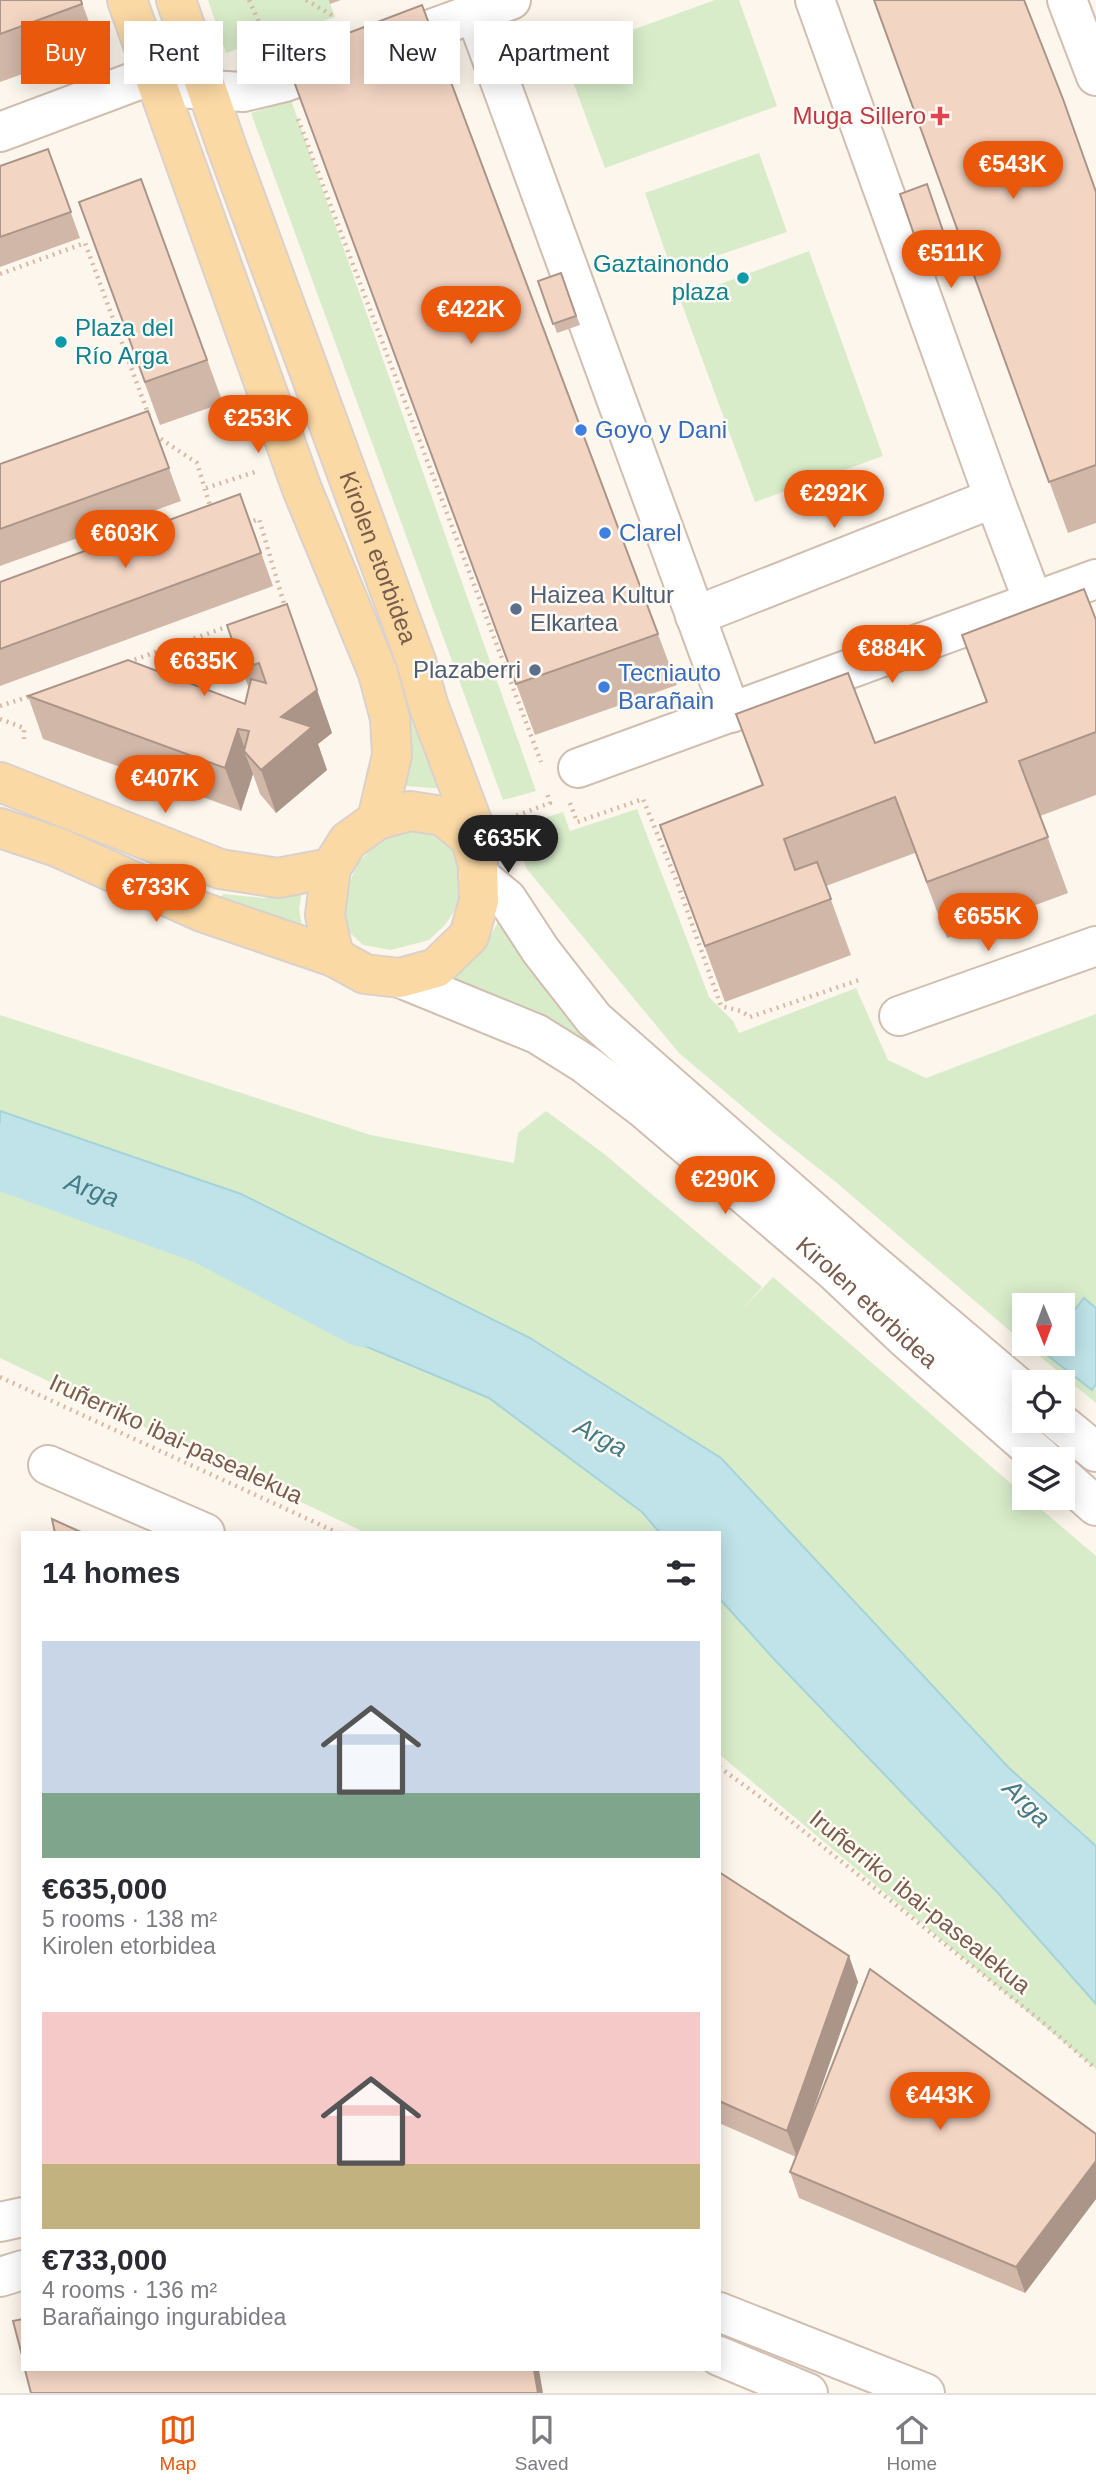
<!DOCTYPE html>
<html lang="en">
<head>
<meta charset="utf-8">
<style>
	:root { --surface:#fff; --page:#f7f7f7; --text:#2b2b33; --muted:#7c7c81; --line:#e1e1e2; --accent:#ea580c }
	body { margin:0; font-family:Helvetica,sans-serif; background:var(--page); color:var(--text); height:100vh; display:flex; flex-direction:column; font-size:26px; white-space:nowrap }
	* { box-sizing:border-box; margin:0 }
	p { font-size:23px; color:var(--muted) }
	.icon { flex:none; width:38px; height:38px; fill:none; stroke:currentColor; stroke-width:2; stroke-linecap:round; stroke-linejoin:round }
	.map { position:relative; flex:1; overflow:hidden }
	.panel { position:absolute; left:21px; top:1531px; width:700px; height:840px; display:flex; flex-direction:column; background:var(--surface); border-radius:0px; box-shadow:0 4px 18px #0003 }
	.panel>* { flex:none }
	.guide { position:absolute; left:21px; top:21px; width:700px; height:63px; display:flex; gap:14px }
	.needle { width:46px; rotate:179deg }
	.buttons { position:absolute; left:1012px; top:1293px; display:grid; gap:14px }
	.buttons a { display:grid; place-items:center; width:63px; height:63px; border-radius:0px; background:var(--surface); box-shadow:0 4px 18px #0003; font-size:35px }
	.price { position:absolute; translate:-50% -60px; padding:0 16px; border-radius:24px; background:var(--accent); color:#fff; font-size:23px; line-height:46px; filter:drop-shadow(0 2px 4px #0008) }
	.price::after { content:''; position:absolute; left:50%; top:42px; width:21px; height:16px; margin-left:-10px; background:inherit; clip-path:polygon(0 0,100% 0,50% 100%) }
	.price.on { background:#222; color:#fff }
	ul { padding:0; list-style:none }
	li { display:grid; align-content:center; gap:14px; height:371px; padding:0 21px }
	li span { display:grid; place-items:center; height:217px; border-radius:0px; color:#555 }
	li>.icon { margin-inline-start:auto }
	span .icon { width:126px; height:126px; fill:#fffc; stroke-width:1 }
	li b { font-size:30px }
	h2 { display:flex; justify-content:space-between; align-items:center; height:84px; padding:0 21px; font-size:30px }
	.tag { padding:0 24px; border-radius:0px; background:var(--surface); box-shadow:0 4px 18px #0003; font-size:24px; line-height:63px }
	.tag.on { background:var(--accent); color:#fff }
	.dock { display:flex; justify-content:space-around; align-items:center; height:98px; border-top:2px solid var(--line); background:var(--surface); font-size:19px; color:var(--muted) }
	.dock a { display:grid; justify-items:center; gap:4px }
	.dock .on { color:var(--accent) }
	.map>svg:first-child { display:block }
</style>
</head>
<body>
<div class="map">
<svg width="1096" height="2393" viewBox="0 0 1096 2393">
	<rect width="100%" height="100%" fill="#fdf6ec"/>
	<!-- green -->
	<path fill="#d8ecc9" d="M208,0h121l6,17 -109,36z
		M715,0h24l38,106 -172,62 -42,-113z
		M291,100l245,691 -33,9 -252,-687z
		M759,153l28,79 -115,39 -27,-78z
		M809,251l74,205 -128,46 -75,-203z
		M406,674l40,115 -41,-3 5,-25v-33l-15,-52z
		M637,809l72,188 24,24 6,12 117,-45 32,72 38,18 170,-64v389l-71,-59h37v-38h-38v37l-187,-160 -62,-49 -96,-81 -153,-185 -10,-41 47,-15 7,19z
		M414,828l20,3 22,15 5,38 -4,23 -12,18 -16,15 -38,10 -28,-5 -17,-16v-37l11,-28 25,-26z
		M302,891l-3,18 4,22 -85,-28 5,-9 40,4z
		M501,917l523,493v11h12l25,22 -7,7 -561,-454 -40,-18 30,-29z
		M0,1015l371,120 143,28 4,-30 28,-22 57,42 159,134 -22,25 33,-35 251,218v3h4l68,58v290l-88,-79 -287,-309 -191,-120 -289,-144 -241,-83z
		M0,1186l103,26 149,27 96,100 141,59 153,114 18,21h-294l-366,-175z
		M719,1598l54,60 224,234 99,112v65l-377,-315z"/>
	<!-- water -->
	<path fill="#bfe3e8" stroke="#a5d3da" stroke-width="2" d="M0,1111l241,83 289,144 191,120 287,309 88,79v158l-99,-112 -224,-234 -54,-60v-65h-59l-18,-21 -153,-114 -141,-59 -96,-100 -149,-27 -103,-26z
		M1084,1298l12,10v76l-4,6 -50,-39 6,-7h14v-18z"/>
	<g fill="none" stroke-linecap="round" stroke-linejoin="round">
		<!-- river -->
		<path stroke="#bfe3e8" stroke-width="66" id="s1" d="M0,1156l208,76 156,82"/>
		<!-- minor casing -->
		<g stroke="#d1beb0" stroke-width="42">
			<g id="minor">
				<path d="M815,0l179,498 39,103"/>
				<path d="M1067,0l29,76"/>
				<path d="M475,13l256,700"/>
				<path d="M158,87l85,5 42,-10 226,-82"/>
				<path d="M0,132l152,-57"/>
				<path d="M695,616l299,-118"/>
				<path d="M578,768l518,-189"/>
				<path d="M478,875l29,24 34,52 53,68 272,239 158,134"/>
				<path id="s2" d="M400,978l137,56 48,30 58,44 191,163 72,68 138,121"/>
				<path d="M899,1016l197,-70"/>
				<path d="M1058,1421l38,31"/>
				<path d="M48,1465l157,68"/>
				<path d="M1062,1476l34,30"/>
				<path d="M0,2222l23,-5"/>
				<path d="M0,2277l23,-7"/>
				<path d="M719,2312l206,81"/>
				<path d="M719,2356l89,37"/>
			</g>
		</g>
		<!-- major casing -->
		<g stroke="#dad1cd" stroke-width="42">
			<g id="major">
				<path d="M127,0l175,489 76,184 12,45 2,37 -15,65"/>
				<path id="s3" d="M176,0l50,145 190,516 12,43 45,120 -2,15"/>
				<path d="M0,782l220,87 58,9 53,-10"/>
				<path d="M410,811l33,5 28,23 7,27 1,35 -10,35 -33,32 -36,10 -35,-4 -31,-17 -9,-42 6,-47 17,-27 29,-21z"/>
				<path d="M0,828l57,19 145,65 132,45"/>
			</g>
		</g>
		<!-- path -->
		<path stroke="#d9b8a5" stroke-width="4.5" stroke-dasharray="2 5" stroke-linecap="butt" d="M249,0l18,40
			M306,0l29,17
			M298,119l243,643
			M0,274l85,-31 64,173
			M155,435l42,28 14,46
			M206,488l49,-16
			M247,523l12,-4 26,88h-2
			M128,662l104,-37
			M0,706l34,-11
			M0,719l24,9v11
			M570,803l7,19 66,-23 34,83 44,124 20,5 9,6 109,-37
			M510,818l40,-15 -3,-10
			M0,1377l338,156
			M719,1767l48,35 278,222 51,45"/>
		<!-- minor -->
		<use href="#minor" stroke="#fff" stroke-width="38"/>
		<!-- major -->
		<use href="#major" stroke="#fbd9a5" stroke-width="38"/>
	</g>
	<!-- wall -->
	<path fill="#d1b7a8" d="M0,0h81l17,47 -98,35z
		M329,0h12l-11,4z
		M874,0l222,192v331l-28,10z
		M285,57l373,577 19,51 -142,50z
		M48,149l32,89 -80,29v-101z
		M141,179l82,224 -63,22 -81,-223z
		M927,184l21,59 -27,10 -21,-59z
		M561,273l19,52 -23,8 -19,-52z
		M148,411l33,90 -181,65v-102z
		M240,494l33,92 -273,100v-104z
		M287,604l45,129 -14,11 9,26 -51,43 -16,-19 -7,-20 -12,37 -198,-72 -15,-43 217,8 4,-15 -7,-20z
		M1096,620v175l-56,21 28,77 -121,45 -32,-85 -89,33 25,69 -126,47 -65,-177 102,-39 -26,-72 139,29 111,-41 -24,-67z
		M719,1872l130,84 9,26 -54,153 292,-1v65l-71,94 -226,-95 -9,-26 6,-15 -77,-34z"/>
	<!-- shaded-wall -->
	<path fill="#aa9588" d="M287,604l45,129 -14,11 9,26 -51,43 -15,-43 20,-53z
		M238,729l9,26 -3,-4 9,23 -12,37 -16,-43z
		M849,1956l9,26 -61,175 -10,-26z
		M1096,2161v38l-71,94 -9,-26z
		M534,2370h5l4,23h-5z"/>
	<!-- building -->
	<path fill="#f3d5c3" stroke="#aa9588" stroke-width="2" d="M0,0h81l1,4 -82,30z
		M874,0h150l39,99 33,93v273l-47,17z
		M422,5l236,629 -142,50 -231,-627z
		M48,149l23,63 -71,25v-71z
		M141,179l66,181 -62,22 -66,-180z
		M927,184l17,50 -27,9 -17,-49z
		M561,273l15,43 -23,8 -15,-43z
		M148,411l21,57 -169,61v-65z
		M240,494l21,59 -261,96v-67z
		M1084,589l12,31v112l-77,29 29,76 -121,45 -32,-85 -111,42 11,31 22,-8 14,37 -126,47 -45,-121 103,-40 -27,-71 112,-41 27,70 112,-41 -25,-67z
		M287,604l30,86 -36,27 31,10 -51,43 -17,-19 5,-20 -11,-2 -13,39 -197,-72 100,-36 117,44 6,-25 15,4 -7,-20 -17,6 -15,-44z
		M52,1519l31,14h-28z
		M719,1872l130,84 -62,175 -68,-30z
		M870,1969l226,165v27l-80,106 -226,-95z
		M23,2319v40l-10,-38z
		M25,2370h509l4,23h-507z"/>
	<!-- markers -->
	<path fill="#e0444e" stroke="#fffaf3" stroke-width="2.5" d="M936.5 105.5h7v7h7v7h-7v7h-7v-7h-7v-7h7z"/>
	<g fill="#0f9aa8" stroke="#fffaf3" stroke-width="2.5">
		<circle cx="743" cy="278" r="7"/>
		<circle cx="61" cy="342" r="7"/>
	</g>
	<g fill="#3f7fe0" stroke="#fffaf3" stroke-width="2.5">
		<circle cx="581" cy="430" r="7"/>
		<circle cx="605" cy="533" r="7"/>
		<circle cx="604" cy="687" r="7"/>
	</g>
	<g fill="#5c6f8a" stroke="#fffaf3" stroke-width="2.5">
		<circle cx="516" cy="609" r="7"/>
		<circle cx="535" cy="670" r="7"/>
	</g>
	<g text-anchor="middle" stroke-width="5" stroke-linejoin="round" paint-order="stroke">
		<!-- health labels -->
		<g font-size="24" fill="#be3a42" stroke="#fffaf3" text-anchor="end">
			<text x="926" y="124">Muga Sillero</text>
		</g>
		<!-- culture labels -->
		<g font-size="24" fill="#0d838f" stroke="#fffaf3" text-anchor="end">
			<text x="729" y="272">Gaztainondo<tspan x="729" dy="28">plaza</tspan></text>
			<text x="75" y="336" text-anchor="start">Plaza del<tspan x="75" dy="28">Río Arga</tspan></text>
		</g>
		<!-- shop labels -->
		<g font-size="24" fill="#366cbe" stroke="#fffaf3" text-anchor="start">
			<text x="595" y="438">Goyo y Dani</text>
			<text x="619" y="541">Clarel</text>
			<text x="618" y="681">Tecniauto<tspan x="618" dy="28">Barañain</tspan></text>
		</g>
		<!-- street labels -->
		<g font-size="24" fill="#7a5c4d" stroke="#fffaf3">
			<text dy="8" stroke="none"><textPath href="#s3" startOffset="593">Kirolen etorbidea</textPath></text>
			<text dy="8" stroke="none"><textPath href="#s2" startOffset="574">Kirolen etorbidea</textPath></text>
			<text transform="translate(176 1439) rotate(25)" y="8">Iruñerriko ibai-pasealekua</text>
			<text transform="translate(920 1902) rotate(39)" y="8">Iruñerriko ibai-pasealekua</text>
		</g>
		<!-- service labels -->
		<g font-size="24" fill="#4e5e75" stroke="#fffaf3" text-anchor="start">
			<text x="530" y="603">Haizea Kultur<tspan x="530" dy="28">Elkartea</tspan></text>
			<text x="521" y="678" text-anchor="end">Plazaberri</text>
		</g>
		<!-- water labels -->
		<g font-size="26" font-style="italic" fill="#437c86" stroke="#fffaf3">
			<text dy="9" stroke="none"><textPath href="#s1" startOffset="98">Arga</textPath></text>
			<text transform="translate(601 1437) rotate(28)" y="9">Arga</text>
			<text transform="translate(1027 1803) rotate(45)" y="9">Arga</text>
		</g>
	</g>
</svg>
<div class="buttons">
<a><svg class="needle" viewBox="-14 -14 28 28"><path d="M0-13l5 13h-10z" fill="#e53935"/><path d="M0 13l5-13h-10z" fill="#7c7c81"/></svg></a>
<a><svg class="icon" aria-label="locate" viewBox="0 0 24 24"><circle cx="12" cy="12" r="6"/><path d="M12 2v4M12 18v4M2 12h4M18 12h4"/></svg></a>
<a><svg class="icon" aria-label="layers" viewBox="0 0 24 24"><path d="M12 4l9 5-9 5-9-5zM3 14l9 5 9-5"/></svg></a>
</div>
<b class="price" style="left:1013px;top:201px">€543K</b>
<b class="price" style="left:951px;top:290px">€511K</b>
<b class="price" style="left:471px;top:346px">€422K</b>
<b class="price" style="left:258px;top:455px">€253K</b>
<b class="price" style="left:834px;top:530px">€292K</b>
<b class="price" style="left:125px;top:570px">€603K</b>
<b class="price" style="left:892px;top:685px">€884K</b>
<b class="price" style="left:204px;top:698px">€635K</b>
<b class="price" style="left:165px;top:815px">€407K</b>
<b class="price on" style="left:508px;top:875px">€635K</b>
<b class="price" style="left:156px;top:924px">€733K</b>
<b class="price" style="left:988px;top:953px">€655K</b>
<b class="price" style="left:725px;top:1216px">€290K</b>
<b class="price" style="left:940px;top:2132px">€443K</b>
<div class="guide">
<a class="tag on">Buy</a>
<a class="tag">Rent</a>
<a class="tag">Filters</a>
<a class="tag">New</a>
<a class="tag">Apartment</a>
</div>
<section class="panel">
<h2>14 homes<svg class="icon" aria-label="filters" viewBox="0 0 24 24"><path d="M4 7h16M4 17h16"/><circle cx="9" cy="7" r="2"/><circle cx="15" cy="17" r="2"/></svg></h2>
<ul>
<li><span style="background:linear-gradient(#c9d6e8 70%,#7fa58c 0)"><svg class="icon" aria-label="home" viewBox="0 0 24 24"><path d="M3 11l9-7 9 7M6 9v11h12V9"/></svg></span><div><b>€635,000</b><p>5 rooms · 138 m²</p><p>Kirolen etorbidea</p></div></li>
<li><span style="background:linear-gradient(#f6c9c9 70%,#c2b280 0)"><svg class="icon" aria-label="home" viewBox="0 0 24 24"><path d="M3 11l9-7 9 7M6 9v11h12V9"/></svg></span><div><b>€733,000</b><p>4 rooms · 136 m²</p><p>Barañaingo ingurabidea</p></div></li>
</ul>
</section>
</div>
<nav class="dock">
<a class="on"><svg class="icon" aria-label="map" viewBox="0 0 24 24"><path d="M3 6l6-2 6 2 6-2v14l-6 2-6-2-6 2zM9 4v14M15 6v14"/></svg>Map</a>
<a><svg class="icon" aria-label="saved" viewBox="0 0 24 24"><path d="M7 4h10v16l-5-4-5 4z"/></svg>Saved</a>
<a><svg class="icon" aria-label="home" viewBox="0 0 24 24"><path d="M3 11l9-7 9 7M6 9v11h12V9"/></svg>Home</a>
</nav>
</body>
</html>
